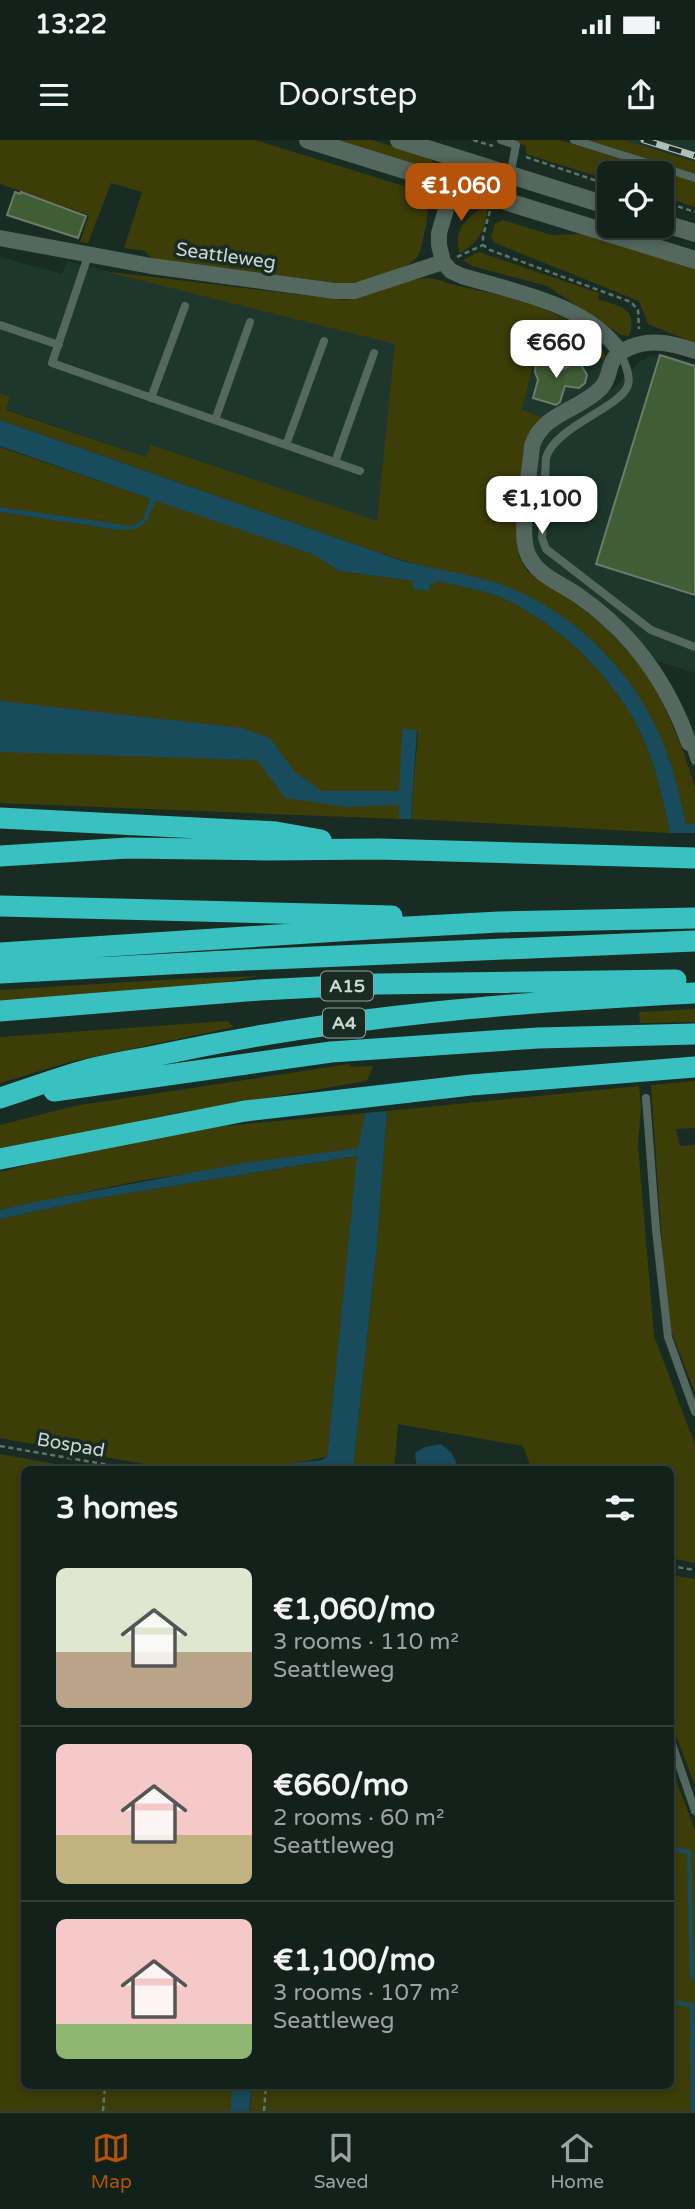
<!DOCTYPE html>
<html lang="en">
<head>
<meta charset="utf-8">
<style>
	:root { --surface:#13211b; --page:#1c2924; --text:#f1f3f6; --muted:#9da3a3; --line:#323e3a; --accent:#b45309 }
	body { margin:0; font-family:"Varela Round",sans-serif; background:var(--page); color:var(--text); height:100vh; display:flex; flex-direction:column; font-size:26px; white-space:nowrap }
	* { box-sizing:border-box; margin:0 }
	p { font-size:23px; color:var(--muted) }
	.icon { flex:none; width:38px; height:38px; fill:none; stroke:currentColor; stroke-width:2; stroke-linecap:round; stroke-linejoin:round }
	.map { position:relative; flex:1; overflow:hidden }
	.details { position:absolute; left:21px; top:1326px; width:653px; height:623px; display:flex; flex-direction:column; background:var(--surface); border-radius:10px; box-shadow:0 4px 10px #0003,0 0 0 2px var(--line) }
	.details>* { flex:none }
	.buttons { position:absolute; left:597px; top:21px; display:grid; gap:14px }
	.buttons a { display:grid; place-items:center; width:77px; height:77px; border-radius:10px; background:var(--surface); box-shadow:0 4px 10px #0003,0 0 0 2px var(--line); font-size:35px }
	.price { position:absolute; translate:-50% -60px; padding:0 16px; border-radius:14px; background:#fff; color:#222; font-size:23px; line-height:46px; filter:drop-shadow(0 2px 4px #0008) }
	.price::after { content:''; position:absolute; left:50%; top:42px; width:21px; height:16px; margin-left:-10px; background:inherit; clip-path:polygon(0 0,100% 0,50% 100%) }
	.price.selected { background:var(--accent); color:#fff }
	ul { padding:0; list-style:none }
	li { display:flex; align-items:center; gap:21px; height:175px; padding:0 35px }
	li+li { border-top:2px solid var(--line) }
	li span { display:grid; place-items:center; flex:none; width:196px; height:140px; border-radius:10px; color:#555 }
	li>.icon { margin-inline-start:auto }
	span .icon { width:84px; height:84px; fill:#fffc; stroke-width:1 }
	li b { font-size:30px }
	h2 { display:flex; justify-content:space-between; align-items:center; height:84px; padding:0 35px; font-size:30px }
	.status { display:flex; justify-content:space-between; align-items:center; height:49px; padding:0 35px; background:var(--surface); direction:ltr }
	.status svg { height:19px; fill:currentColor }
	header { display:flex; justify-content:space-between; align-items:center; height:91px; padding:0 35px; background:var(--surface); font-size:32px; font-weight:600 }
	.tab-bar { display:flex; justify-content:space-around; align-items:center; height:98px; border-top:2px solid var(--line); background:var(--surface); font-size:19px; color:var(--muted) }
	.tab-bar a { display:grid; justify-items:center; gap:4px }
	.tab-bar .selected { color:var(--accent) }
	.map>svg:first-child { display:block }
</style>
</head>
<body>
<div class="status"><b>13:22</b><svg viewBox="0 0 49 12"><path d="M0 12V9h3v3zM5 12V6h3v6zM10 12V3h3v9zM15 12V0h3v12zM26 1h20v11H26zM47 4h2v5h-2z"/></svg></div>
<header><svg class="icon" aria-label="menu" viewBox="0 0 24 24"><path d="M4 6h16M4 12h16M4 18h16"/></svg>Doorstep<svg class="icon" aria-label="share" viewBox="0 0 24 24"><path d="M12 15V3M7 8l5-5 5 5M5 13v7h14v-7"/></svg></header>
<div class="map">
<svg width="695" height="1971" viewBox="0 0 695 1971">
	<rect width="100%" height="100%" fill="#192c24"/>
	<!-- built -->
	<path fill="#1d372c" d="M597,0h98v30z
		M0,117l62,17 5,-13 329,83 -19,178 -226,-76 -5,11 -140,-48 4,-13 -10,-3z
		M538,204l66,16 -5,22 -57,35 -20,-6z
		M666,215l29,8v310l-41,-13 -114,-96 -11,-27 11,-90 3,-9 8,-10 66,-42 23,-25 11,-5z"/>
	<!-- green -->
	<path fill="#3d3d08" d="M0,0h255l149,46c30,14 25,25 19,53 -2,10 -3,17 -12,24 -13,10 -50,20 -67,21l-192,-25 -7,-8 -21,-3 18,-56 -31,-9 -23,60 -8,-1 9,-27 -89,-31z
		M336,0h36l57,18 8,8 3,6z
		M508,0h52l135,42v25l-33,-11v-23h-53v7l-83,-26v-8z
		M587,0h37l71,22v12z
		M487,67c0,22 -9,36 -27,46 -8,-22 7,-39 27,-46z
		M503,80l49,15 29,-1 114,35v74l-47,-19 -9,-23 -144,-58 -4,-6 4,-13z
		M479,112l120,41 -1,6c21,7 41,9 31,37l-8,-1 -74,-49 -75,-20 -9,-6z
		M103,131l241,29c28,-2 54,-20 83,-22 10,0 21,6 31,8 48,10 120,24 147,69l-1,5 -66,-16 -16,66 20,7 -7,6 -8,16 -9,107 1,10 8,15 42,27 36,29 34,36 18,25 27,65 11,34v37h-9l-16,-63 -24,-53 -98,-101 -174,-56 -374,-131v-27l10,3 -4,14 140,47 5,-12 226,76 18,-177z
		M0,307l151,52 -9,21 -11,6h-13l-118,-19z
		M156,360l156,54 28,17 73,10v8l16,2 1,-6 9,-4c22,6 53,11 72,21 59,31 113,86 137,148 10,26 16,55 22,83l-259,-14 7,-88 -16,-2 -3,90 -399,-16v-291l118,18c25,0 29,-7 38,-30z
		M260,836l-82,14 -178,14v-14l178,-11z
		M695,869v13l-55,1 -1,-11z
		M227,881l7,6 -164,35 -70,21v-46z
		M349,924l2,3 22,-1 -6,15 -195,33 -172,37v-26l74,-19z
		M695,941v47l-19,1 4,17 15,-1v248l-24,-62 -8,-71 -12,-175z
		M639,946l2,22 -3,38 16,190 41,109v118l-25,-5v-88h-138l-9,-24 -125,-22 -4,46h-41l24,-225 10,-134z
		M365,973l-6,35 -221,33 -138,29v-38l92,-23 121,-22z
		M358,1016l-31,301 -32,6 -6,7h-112l-177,-32v-219l94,-20z
		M0,1314l88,16h-64v616h208l-2,25h-230z
		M670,1435l25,4v206l-25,-65z
		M670,1625l25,65v281h-445l2,-25h418z"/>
	<!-- water -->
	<path fill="#184b5b" d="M0,280l374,131c14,5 27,10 41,13 33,8 67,12 98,25 74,32 132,96 157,173 7,20 11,41 16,62h9v9h-25c-6,-28 -12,-57 -22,-83 -24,-62 -78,-117 -137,-148 -19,-10 -50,-15 -72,-21l-9,4 -1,6 -16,-2v-8l-73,-10 -28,-17 -156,-53c-11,23 -10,29 -38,29l-118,-18v-5l131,19 11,-6 9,-21 -151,-53z
		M0,561l242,27 28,10 25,34 27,19h77l3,-62 15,1 -6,89h-12v-14l-52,2 -62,-9 -28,-38 -257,-8z
		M387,971l-10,134 -24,225h-64l6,-7 27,-3 5,-3 30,-301 -263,43 -94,20v-9l34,-8 210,-39 114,-15 7,-35z
		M441,1304l10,8 5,10 -2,8h-37l-2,-17 10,-6z
		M232,1946h20l-3,25h-19z"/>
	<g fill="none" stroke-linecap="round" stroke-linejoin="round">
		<!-- stream -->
		<path stroke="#184b5b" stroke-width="4.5" d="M670,1709l19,3 3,126
			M670,1862l22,3 1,106"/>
	</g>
	<!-- building -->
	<path fill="#405e35" stroke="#6e7a6a" stroke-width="2" d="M15,52l5,2 1,-2 65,24 -8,22 -71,-23z
		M660,215l35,11v229l-99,-31z
		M545,217l8,2 8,11 12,-6 8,1 6,10 -2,8 -6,5 -14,-2 -5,16 -4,3 -23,-7 5,-18 -3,-8 1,-8z"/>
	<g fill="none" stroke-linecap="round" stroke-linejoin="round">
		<!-- path -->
		<path stroke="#63736c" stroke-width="2.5" stroke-dasharray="5 3.5" stroke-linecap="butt" d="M473,0l20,6
			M526,17l83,28
			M662,61l33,11
			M490,71l-7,25v9l7,5 141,52 7,8 1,19
			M457,117l26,-12
			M0,1306l138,24
			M670,1426l25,4
			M103,1971l2,-25
			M264,1971l2,-25"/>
		<!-- lane -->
		<path stroke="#54685f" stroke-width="8" d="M501,0l15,5 -6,31
			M574,0l121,38
			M88,116l-36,107 308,108
			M0,185l59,20
			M620,212c4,9 11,23 8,33 -7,23 -73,41 -82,73l-4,80 4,11 105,81 44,17
			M151,258l34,-92
			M215,280l35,-98
			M286,305l38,-104
			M335,322l39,-109
			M689,603l6,18
			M646,958l10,132 12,107 27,75
			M670,1598l25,73"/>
		<!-- street -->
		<path stroke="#54685f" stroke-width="16" d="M0,98l151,28 184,25h20l88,-29 8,9 11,5c53,16 125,28 158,76
			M443,122l-4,-17v-12l22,-74
			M689,603c-17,-48 -42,-89 -81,-124 -9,-8 -19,-16 -29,-23 -18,-13 -44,-21 -52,-44 -8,-22 3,-80 5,-106 10,-33 47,-35 69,-58 14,-15 1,-29 30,-41 22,-9 43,-3 64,4"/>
		<!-- secondary -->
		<path stroke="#54685f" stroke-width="18" d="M308,0l387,120
			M399,0l210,66
			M662,83l33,10"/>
		<!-- highway -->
		<path stroke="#39c1c1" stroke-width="21" d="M0,678l276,14 45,8
			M0,716l128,-8 137,2 114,-1 316,9
			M0,766l392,10
			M0,813l370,-24 129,-7 196,-4
			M0,833l245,-13 450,-19
			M0,871l260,-21 117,-6 299,-4
			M54,951l277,-39 207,-14 157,-4
			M0,958c28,-9 57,-20 86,-28 27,-7 55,-11 83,-17 173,-37 349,-51 526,-60
			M0,1019l245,-48 226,-26 224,-18"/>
		<!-- rail casing -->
		<g stroke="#b1bdb8" stroke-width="7">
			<path id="rail" d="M644,0l51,16"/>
		</g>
		<!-- rail -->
		<use href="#rail" stroke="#192c24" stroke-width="4.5" stroke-dasharray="13" stroke-linecap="butt"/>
	</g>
	<g text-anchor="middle" stroke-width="7" stroke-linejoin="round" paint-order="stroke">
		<!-- shield labels -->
		<g fill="#192c24" stroke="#97a49e" stroke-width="2">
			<rect x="321" y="831.5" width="52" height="29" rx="5"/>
			<rect x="323" y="868.5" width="42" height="29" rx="5"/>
		</g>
		<g font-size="18" font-weight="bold" fill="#cdd8d3">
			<text x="347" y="852">A15</text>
			<text x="344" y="889">A4</text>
		</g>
		<!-- street labels -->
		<g font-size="19" fill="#cdd8d3" stroke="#192c24">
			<text transform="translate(226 115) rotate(8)" y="7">Seattleweg</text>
			<text transform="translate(71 1304) rotate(10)" y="7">Bospad</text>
		</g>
	</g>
</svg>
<div class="buttons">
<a><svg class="icon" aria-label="locate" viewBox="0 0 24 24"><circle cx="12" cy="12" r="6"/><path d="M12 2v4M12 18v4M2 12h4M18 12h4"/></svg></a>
</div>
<b class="price selected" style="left:461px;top:83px">€1,060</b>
<b class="price" style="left:556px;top:240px">€660</b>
<b class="price" style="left:542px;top:396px">€1,100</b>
<section class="details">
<h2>3 homes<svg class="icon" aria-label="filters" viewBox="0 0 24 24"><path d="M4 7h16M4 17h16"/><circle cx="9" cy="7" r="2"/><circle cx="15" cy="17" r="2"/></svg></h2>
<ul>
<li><span style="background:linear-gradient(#dfe7d0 60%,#b9a48a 0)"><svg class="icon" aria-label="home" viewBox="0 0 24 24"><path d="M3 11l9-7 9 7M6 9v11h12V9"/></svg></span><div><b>€1,060/mo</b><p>3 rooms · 110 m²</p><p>Seattleweg</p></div></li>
<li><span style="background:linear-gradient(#f6c9c9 65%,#c2b280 0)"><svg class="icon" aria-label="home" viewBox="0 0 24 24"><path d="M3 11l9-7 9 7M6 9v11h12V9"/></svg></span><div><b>€660/mo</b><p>2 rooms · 60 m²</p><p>Seattleweg</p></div></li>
<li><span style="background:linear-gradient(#f6c9c9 75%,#8fb573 0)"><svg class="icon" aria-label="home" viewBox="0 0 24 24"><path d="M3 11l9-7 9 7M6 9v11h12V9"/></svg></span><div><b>€1,100/mo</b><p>3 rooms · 107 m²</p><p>Seattleweg</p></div></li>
</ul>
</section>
</div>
<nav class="tab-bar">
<a class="selected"><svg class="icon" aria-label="map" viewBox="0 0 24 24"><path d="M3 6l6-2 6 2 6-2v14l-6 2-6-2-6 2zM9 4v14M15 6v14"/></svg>Map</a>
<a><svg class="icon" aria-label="saved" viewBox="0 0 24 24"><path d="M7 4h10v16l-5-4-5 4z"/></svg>Saved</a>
<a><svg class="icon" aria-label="home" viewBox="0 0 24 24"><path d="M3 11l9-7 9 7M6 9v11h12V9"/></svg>Home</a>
</nav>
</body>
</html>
